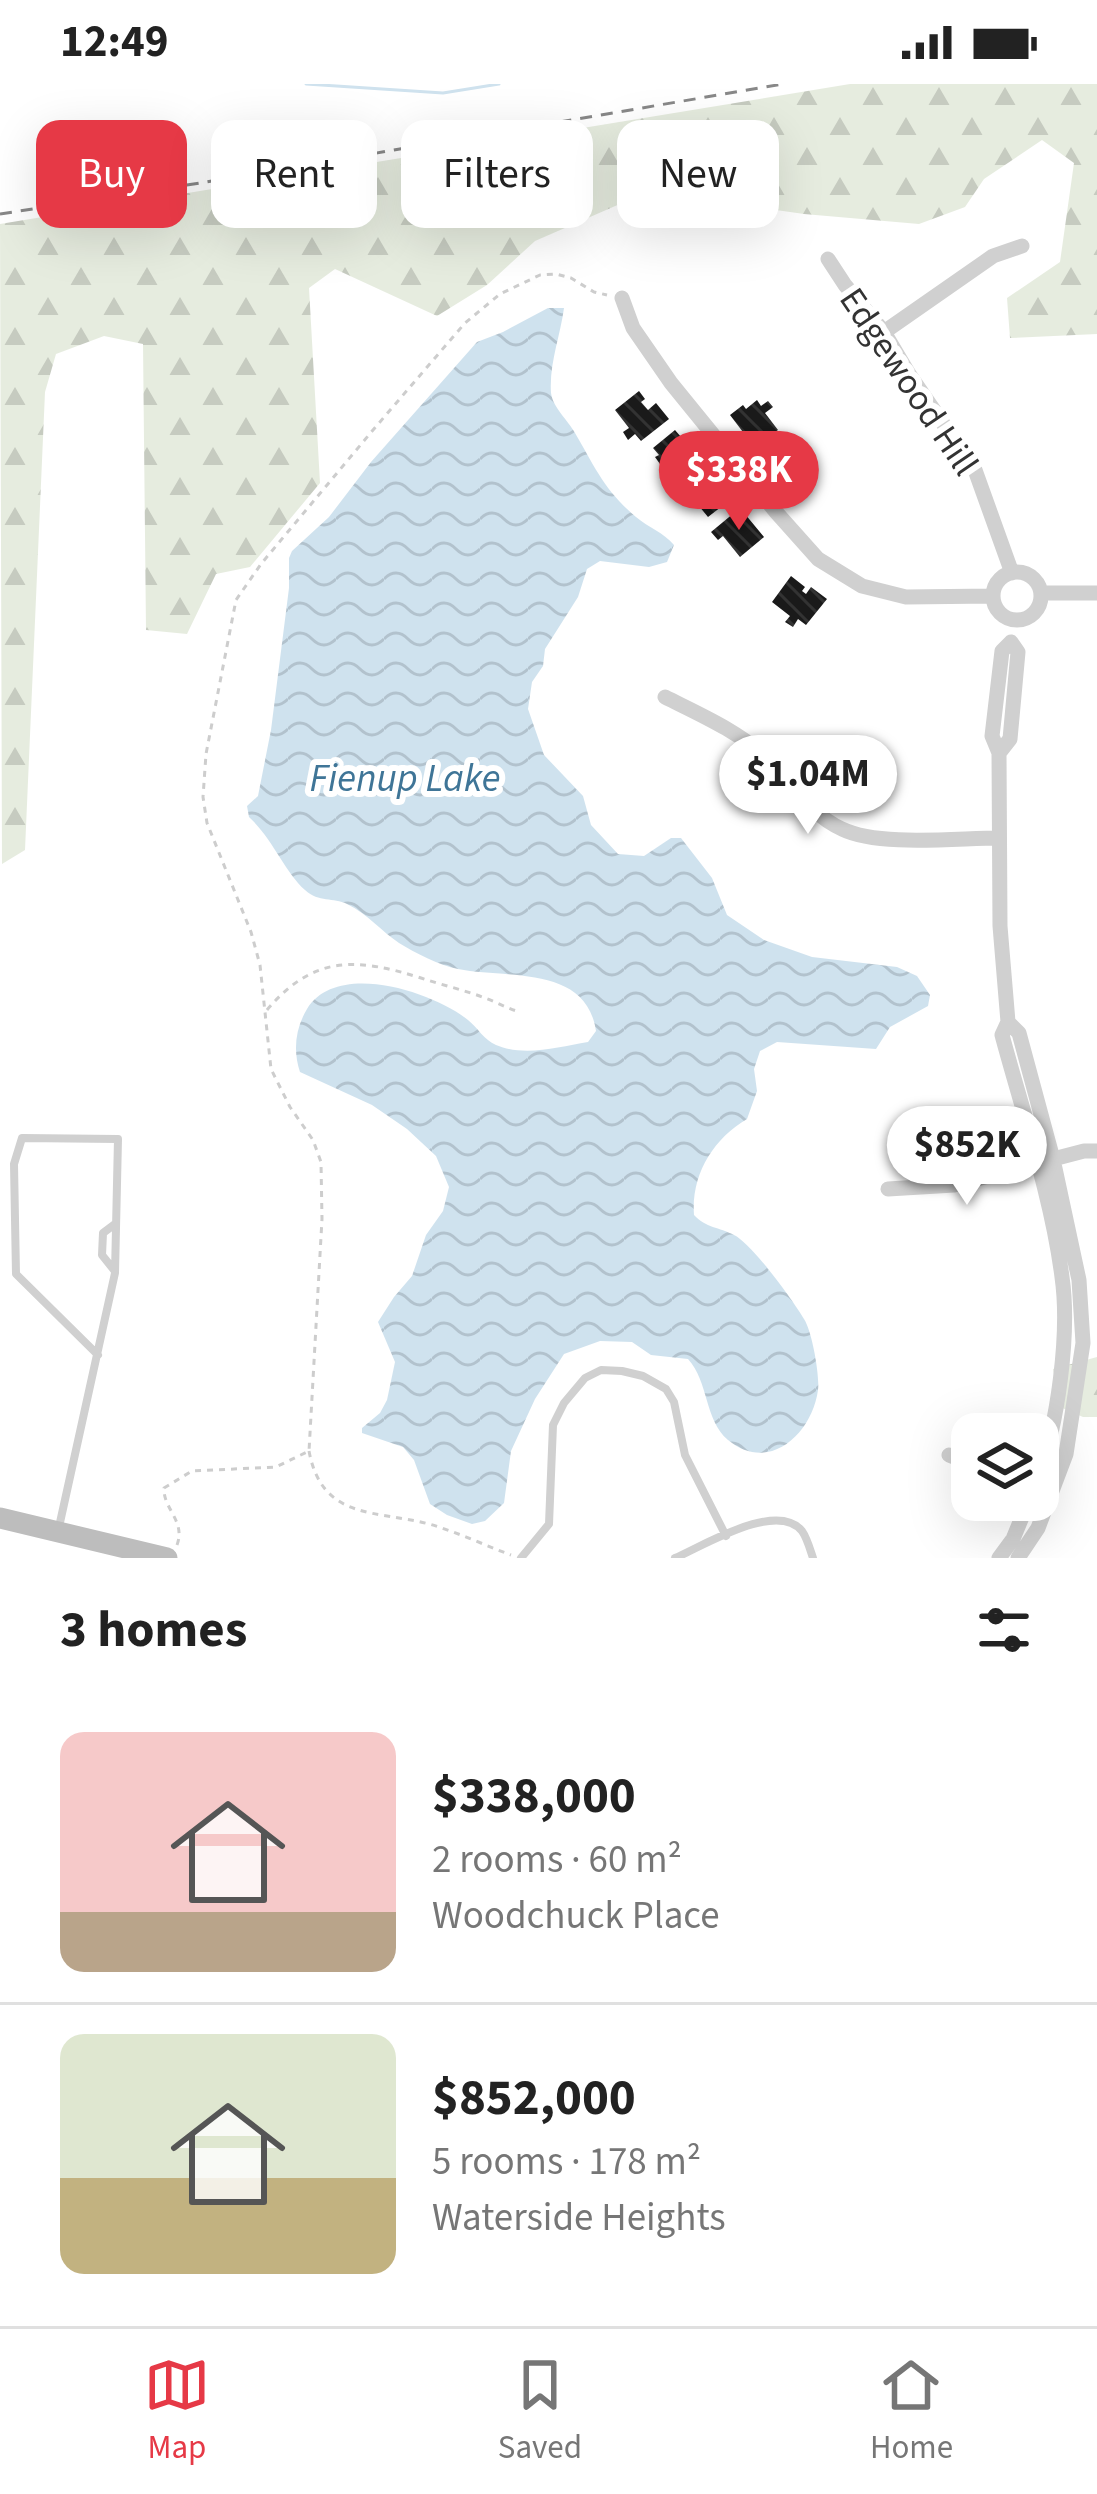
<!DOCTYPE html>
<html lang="en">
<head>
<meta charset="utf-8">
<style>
	:root { --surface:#fff; --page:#f2f2f2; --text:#222; --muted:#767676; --line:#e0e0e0; --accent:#e63946 }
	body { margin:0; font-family:"Source Sans 3",sans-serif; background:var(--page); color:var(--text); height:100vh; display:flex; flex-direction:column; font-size:45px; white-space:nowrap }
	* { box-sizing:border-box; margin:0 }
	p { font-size:39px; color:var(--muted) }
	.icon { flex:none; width:66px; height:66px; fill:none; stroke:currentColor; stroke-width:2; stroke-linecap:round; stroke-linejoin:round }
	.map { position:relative; height:1474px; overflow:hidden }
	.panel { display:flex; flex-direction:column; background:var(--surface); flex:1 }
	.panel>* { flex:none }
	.top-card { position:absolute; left:36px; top:36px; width:1026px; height:108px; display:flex; gap:24px }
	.fabs { position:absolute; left:951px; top:1329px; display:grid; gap:24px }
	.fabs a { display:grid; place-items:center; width:108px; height:108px; border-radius:24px; background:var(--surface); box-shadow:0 12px 48px #0002; font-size:60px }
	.price { position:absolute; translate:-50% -102px; padding:0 27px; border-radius:42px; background:#fff; color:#222; font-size:39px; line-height:78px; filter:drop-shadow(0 3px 6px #0008) }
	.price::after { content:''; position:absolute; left:50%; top:72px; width:36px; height:27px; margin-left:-18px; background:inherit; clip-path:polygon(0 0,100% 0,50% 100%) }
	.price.on { background:var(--accent); color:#fff }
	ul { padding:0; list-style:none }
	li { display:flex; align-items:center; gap:36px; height:300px; padding:0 60px }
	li+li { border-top:3px solid var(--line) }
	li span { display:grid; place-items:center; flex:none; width:336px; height:240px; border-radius:24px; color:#555 }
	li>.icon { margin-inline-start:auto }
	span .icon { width:144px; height:144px; fill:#fffc; stroke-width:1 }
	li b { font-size:51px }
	h2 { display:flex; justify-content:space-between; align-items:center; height:144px; padding:0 60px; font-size:51px }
	.chip { padding:0 42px; border-radius:24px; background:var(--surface); box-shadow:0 12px 48px #0002; font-size:42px; line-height:108px }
	.chip.on { background:var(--accent); color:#fff }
	.status { display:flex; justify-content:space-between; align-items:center; height:84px; padding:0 60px; background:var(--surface); direction:ltr }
	.status svg { height:33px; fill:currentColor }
	.dock { display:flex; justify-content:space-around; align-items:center; height:168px; border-top:3px solid var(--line); background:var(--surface); font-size:33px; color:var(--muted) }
	.dock a { display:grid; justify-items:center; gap:6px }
	.dock .on { color:var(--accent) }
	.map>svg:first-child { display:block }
</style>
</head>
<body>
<div class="status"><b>12:49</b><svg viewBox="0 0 49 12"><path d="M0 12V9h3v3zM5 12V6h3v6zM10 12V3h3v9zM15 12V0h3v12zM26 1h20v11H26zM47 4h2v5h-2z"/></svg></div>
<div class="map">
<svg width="1097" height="1474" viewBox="0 0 1097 1474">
	<defs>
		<pattern id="forest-firs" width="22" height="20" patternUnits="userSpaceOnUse" patternTransform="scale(3)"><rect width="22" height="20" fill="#e6ecdf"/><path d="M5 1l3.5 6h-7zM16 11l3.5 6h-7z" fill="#c6cbc0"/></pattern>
		<pattern id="water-waves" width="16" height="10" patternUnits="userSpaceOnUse" patternTransform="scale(3)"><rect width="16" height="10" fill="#cfe2ee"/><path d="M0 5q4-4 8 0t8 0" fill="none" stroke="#b2c2cd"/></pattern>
		<pattern id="building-back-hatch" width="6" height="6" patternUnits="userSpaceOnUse" patternTransform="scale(3)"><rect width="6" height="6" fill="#1a1a1a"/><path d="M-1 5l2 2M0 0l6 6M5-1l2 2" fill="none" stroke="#333"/></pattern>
	</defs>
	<rect width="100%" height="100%" fill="#fff"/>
	<!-- forest -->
	<path fill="url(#forest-firs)" d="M850,0h247v250l-87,4 -3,-40 53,-36 14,-99 -32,-23 -58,39 -19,28 -46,17 -115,-10 -114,-16 -61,2 -94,41 -48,44 -50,31 -102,-47 -26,19 11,195 -70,84 -34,7 -29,60 -41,-4 -3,-286 -39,-8 -48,18 -11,38 -20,458 -23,14 -2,-640z
		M1097,1273v60h-14l-23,-10 -7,-38z"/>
	<!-- water -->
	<path fill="url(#water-waves)" d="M548,224h16c-4,29 -15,56 -13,85 2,15 17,27 24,40 20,34 29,57 61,84 13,11 27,15 38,28l-7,17 -18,5 -49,-6 -13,8 -9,28 -33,52 -2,17 -11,16 -4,27 16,46 39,41 8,29 27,29 26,2 27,-18h10l31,40 15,37 37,25 48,17 85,10 20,9 13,19 -2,11 -38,21 -14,22 -99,-7 -17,9 -6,18 3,22 -10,28c-34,20 -56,56 -53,96 12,13 25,12 40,20 17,8 59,65 70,84 8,12 16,57 14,71 -6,44 -49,84 -90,50 -24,-21 -19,-58 -40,-81l-37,-4 -19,-13 -32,-1 -36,13 -29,45 -24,52 -7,52 -19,18 -13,3 -25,-9 -17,-11 -16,-44 -11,-13 -41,-14v-5l18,-15 7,-13 8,-38 -17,-40 16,-25 18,-21 14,-41 17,-24 6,-24 -13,-31 -29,-27 -35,-24 -72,-33c-7,-21 -5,-43 7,-63 30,-49 126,-17 161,11 10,8 16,20 28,25 29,12 62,2 92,-3l8,-11c-10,-67 -90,-52 -138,-62 -19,-4 -43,-16 -59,-26 -18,-12 -30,-28 -52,-39 -14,-7 -28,-1 -42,-14 -21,-19 -32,-51 -56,-73l-2,-11 11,-10 13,-66 18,-142v-30l3,-7 37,-34 42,-55 106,-120 26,-10z"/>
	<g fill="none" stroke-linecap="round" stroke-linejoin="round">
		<!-- stream -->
		<path stroke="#cfe2ee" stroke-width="3" d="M306,0l137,9 56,-9"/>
	</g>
	<!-- building -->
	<path fill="url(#building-back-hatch)" d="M639,307l6,8 -4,3 7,8 8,-7 13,16 -28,22 -6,-7 -7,6 -5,-8 6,-4 -14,-18z
		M757,316l4,6 7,-5 5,6 -8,6 13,17 -19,14 -5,-8 -5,4 -19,-25 13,-10 3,4z
		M675,346l12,14 -4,3 14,14 -25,20 -17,-24 4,-2 -6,-7z
		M707,384l11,14 -5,4 8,9 3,-2 6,7 -22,17 -23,-28z
		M740,424l24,29 -24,20 -17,-21 -5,4 -7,-8z
		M791,492l14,11 -3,4 4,3 5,-7 16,12 -21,26 -8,-6 -5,8 -8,-5 5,-6 -18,-14z"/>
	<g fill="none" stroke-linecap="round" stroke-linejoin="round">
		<!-- path -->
		<path stroke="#cdcdcd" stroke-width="3" stroke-dasharray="6 6" stroke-linecap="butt" d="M267,926c47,-56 91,-52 154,-32 21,7 43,12 64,20 12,4 23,11 35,14
			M309,1367c13,70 68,59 120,73 28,8 55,21 82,31
			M177,1461c9,-24 -14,-36 -13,-57l28,-17 84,-4 33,-16 13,-232 -1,-57 -8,-22 -23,-33 -19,-38 -11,-104 -9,-33 -44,-109 -4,-26 3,-43 30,-154 25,-36 112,-134 92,-107 35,-29 40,-19 16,-1 15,4 23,14 13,3"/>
		<!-- lane -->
		<path stroke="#d0d0d0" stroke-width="8" d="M114,1186l-12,-15 1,-22 12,-9
			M59,1443l56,-254 3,-134 -96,-1 -8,26 2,110 82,81
			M521,1474l28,-34 4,-99 11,-22 21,-25 16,-8 21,1 21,5 23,13 8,13 11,53 41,81
			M675,1474c28,-12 102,-58 127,-27 5,7 8,18 11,27"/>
		<!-- street -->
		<path stroke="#d0d0d0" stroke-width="15" d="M828,175l17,26 39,47 25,42 66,96 37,103
			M622,214l11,30 38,55 105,129 42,47 44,27 44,11 87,-1
			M884,248l109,-76 29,-10
			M993 512a24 24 0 1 1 48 0a24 24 0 1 1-48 0Z
			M1041,509h56
			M665,613c36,18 73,34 103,62 25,25 41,55 74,70 37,18 115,9 157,9
			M999,669l11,-14 8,-87 -7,-10 -9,9 -10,85 7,17 1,173 8,96
			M888,1105l66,-4 130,-34h13
			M949,1371l23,9
			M999,1474l14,-19 16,-39
			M1018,1474l20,-30 28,-74 17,-111 -4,-63 -26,-121 -34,-126 -11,-11 -6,13c21,78 50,163 60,242 8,56 -4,147 -24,200"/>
		<!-- secondary -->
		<path stroke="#bdbdbd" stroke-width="21" d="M0,1434l167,40"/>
		<!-- rail -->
		<path stroke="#888" stroke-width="3" stroke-dasharray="12 9" stroke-linecap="butt" d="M0,130l206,-32 577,-98"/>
	</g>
	<g text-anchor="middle" stroke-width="12" stroke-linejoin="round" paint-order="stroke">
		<!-- street labels -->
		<g font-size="36" fill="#333" stroke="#fff">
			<text transform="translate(910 297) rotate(56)" y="13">Edgewood Hill</text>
		</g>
		<!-- water labels -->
		<g font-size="39" font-style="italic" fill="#3f7597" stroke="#fff">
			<text x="405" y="707">Fienup Lake</text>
		</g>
	</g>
</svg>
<div class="fabs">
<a><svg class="icon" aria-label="layers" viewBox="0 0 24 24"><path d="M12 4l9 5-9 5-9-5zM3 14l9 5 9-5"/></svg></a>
</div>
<b class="price on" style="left:739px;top:449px">$338K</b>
<b class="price" style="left:808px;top:753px">$1.04M</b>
<b class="price" style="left:967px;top:1124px">$852K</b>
<div class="top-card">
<a class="chip on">Buy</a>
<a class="chip">Rent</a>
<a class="chip">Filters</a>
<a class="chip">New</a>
</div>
</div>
<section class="panel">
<h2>3 homes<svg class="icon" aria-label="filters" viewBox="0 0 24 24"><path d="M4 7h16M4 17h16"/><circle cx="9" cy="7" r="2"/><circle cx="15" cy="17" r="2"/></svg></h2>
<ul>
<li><span style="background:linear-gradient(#f6c9c9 75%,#b9a48a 0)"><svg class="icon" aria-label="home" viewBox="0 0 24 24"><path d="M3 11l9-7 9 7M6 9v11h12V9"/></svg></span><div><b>$338,000</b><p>2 rooms · 60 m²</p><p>Woodchuck Place</p></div></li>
<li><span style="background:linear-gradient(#dfe7d0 60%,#c2b280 0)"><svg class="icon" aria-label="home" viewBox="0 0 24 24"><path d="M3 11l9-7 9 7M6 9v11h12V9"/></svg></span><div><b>$852,000</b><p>5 rooms · 178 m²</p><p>Waterside Heights</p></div></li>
</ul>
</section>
<nav class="dock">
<a class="on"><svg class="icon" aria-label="map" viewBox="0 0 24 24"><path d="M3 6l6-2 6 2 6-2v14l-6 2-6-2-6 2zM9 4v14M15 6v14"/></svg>Map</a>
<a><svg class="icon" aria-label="saved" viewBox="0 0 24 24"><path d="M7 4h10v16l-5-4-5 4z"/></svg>Saved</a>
<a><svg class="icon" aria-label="home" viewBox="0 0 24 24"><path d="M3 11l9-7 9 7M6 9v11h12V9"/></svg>Home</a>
</nav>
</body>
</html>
